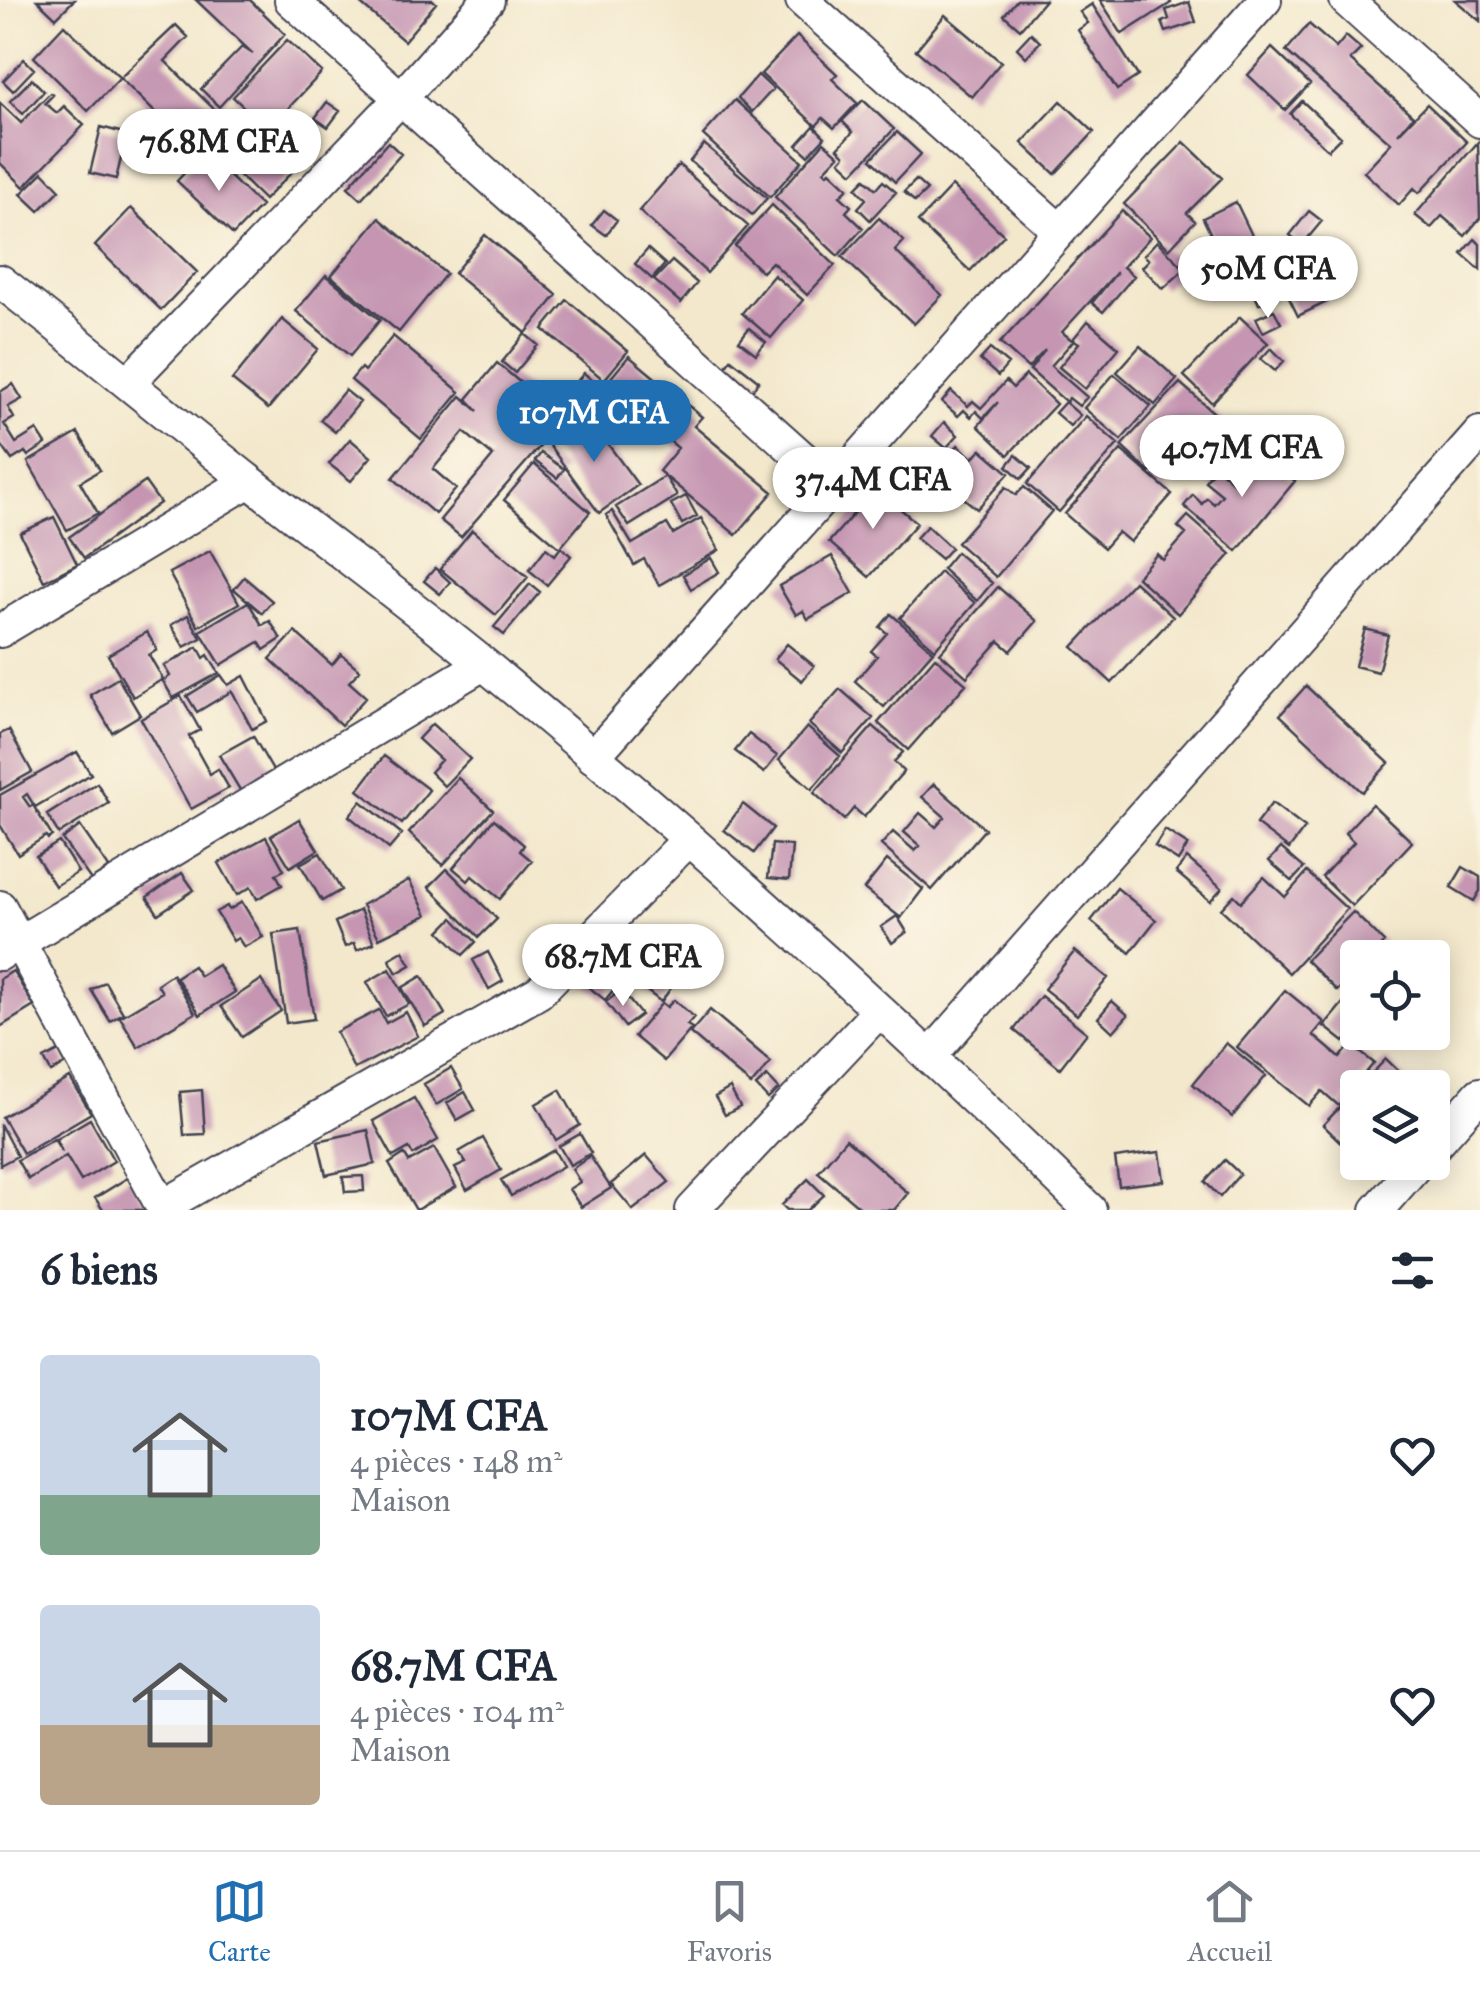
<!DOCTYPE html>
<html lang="fr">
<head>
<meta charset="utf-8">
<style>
	:root { --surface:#fff; --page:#f6f6f7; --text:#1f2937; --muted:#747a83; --line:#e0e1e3; --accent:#1f6fb2 }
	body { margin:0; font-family:"IM FELL Great Primer",serif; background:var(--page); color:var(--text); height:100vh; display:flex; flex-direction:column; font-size:38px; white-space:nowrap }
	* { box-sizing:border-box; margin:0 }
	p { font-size:32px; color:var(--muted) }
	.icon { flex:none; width:55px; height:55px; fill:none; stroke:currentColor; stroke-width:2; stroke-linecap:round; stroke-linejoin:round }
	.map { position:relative; height:1210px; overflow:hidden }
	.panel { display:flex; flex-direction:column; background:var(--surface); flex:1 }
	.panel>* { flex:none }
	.controls { position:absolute; left:1340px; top:940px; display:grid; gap:20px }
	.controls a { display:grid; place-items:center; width:110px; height:110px; border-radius:10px; background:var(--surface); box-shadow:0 5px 25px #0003; font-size:50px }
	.price { position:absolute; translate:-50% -85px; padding:0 22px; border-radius:35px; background:#fff; color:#222; font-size:32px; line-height:65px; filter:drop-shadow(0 2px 5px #0008) }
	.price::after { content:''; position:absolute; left:50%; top:60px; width:30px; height:22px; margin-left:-15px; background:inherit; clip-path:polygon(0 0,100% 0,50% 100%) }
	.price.selected { background:var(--accent); color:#fff }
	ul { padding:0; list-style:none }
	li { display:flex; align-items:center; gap:30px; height:250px; padding:0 40px }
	li span { display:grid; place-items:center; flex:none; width:280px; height:200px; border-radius:10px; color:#555 }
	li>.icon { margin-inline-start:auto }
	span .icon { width:120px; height:120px; fill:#fffc; stroke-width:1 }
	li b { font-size:42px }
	h2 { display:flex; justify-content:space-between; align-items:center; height:120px; padding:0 40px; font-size:42px }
	.tab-bar { display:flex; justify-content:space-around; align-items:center; height:140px; border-top:2px solid var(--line); background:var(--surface); font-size:28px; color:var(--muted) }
	.tab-bar a { display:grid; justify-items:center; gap:5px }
	.tab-bar .selected { color:var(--accent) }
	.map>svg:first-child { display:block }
</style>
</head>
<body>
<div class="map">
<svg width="1480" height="1210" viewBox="0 0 1480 1210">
	<rect width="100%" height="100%" fill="#fcf5e5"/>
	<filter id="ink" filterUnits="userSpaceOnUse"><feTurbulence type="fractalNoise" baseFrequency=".01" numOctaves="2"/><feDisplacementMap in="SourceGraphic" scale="20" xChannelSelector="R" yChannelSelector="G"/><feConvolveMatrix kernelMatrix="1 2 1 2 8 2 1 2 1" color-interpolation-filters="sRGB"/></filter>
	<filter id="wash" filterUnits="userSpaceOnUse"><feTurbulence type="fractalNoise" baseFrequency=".0048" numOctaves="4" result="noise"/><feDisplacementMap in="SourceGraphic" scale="40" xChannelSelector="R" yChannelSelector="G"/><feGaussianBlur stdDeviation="2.25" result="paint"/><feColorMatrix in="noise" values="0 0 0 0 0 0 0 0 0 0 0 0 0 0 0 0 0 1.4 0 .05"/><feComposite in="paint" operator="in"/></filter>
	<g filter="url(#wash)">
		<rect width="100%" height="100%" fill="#f3e8cc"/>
		<g id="blocks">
			<!-- building -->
			<path fill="#c595b2" d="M37,0h37l-18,18z
				M196,0h54l35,34 -66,73 -18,-18 41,-42 11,7z
				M356,0h77l3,3 -32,38z
				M1017,0h28l-25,29 -16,-14z
				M1100,0h69l2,3 -49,31z
				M1455,0h25v21z
				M1189,2l7,20 -30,10 -4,-10 7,-3 -3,-9z
				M1092,4l46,72 -21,14 -39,-60 10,-7 -8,-11z
				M945,15l56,47 -29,35 -56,-47z
				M1309,24l27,24 10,-12 15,13 -11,11 63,56 -15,18 29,-30 40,38 -48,51 -5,-5 -15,17 -35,-33 27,-29 -105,-92z
				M64,25l56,53 -32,33 -54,-54z
				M176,25l12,12 -23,24 51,50 -30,32 -66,-65z
				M1031,33l9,9 -14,15 -9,-9z
				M797,36l40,38 -5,5 25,24 -23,25 -11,-10 -7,8 -55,-52z
				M287,40l35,32 -54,58 -35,-33z
				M1272,48l38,36 -25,26 -37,-35z
				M24,59l10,10 -21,22 -10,-10z
				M758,75l15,14 -21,23 -14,-14z
				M32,79l12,12 -21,23 -13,-13z
				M50,93l3,2 -8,8 12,10 7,-7 20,19 -60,62 -24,-24v-60l21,20z
				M735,100l67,61 -32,36 -67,-62z
				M863,100l31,29 -41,44 -13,-12 5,-6 -7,-7 15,-16 -11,-11z
				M1061,101l33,31 -39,42 -33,-31z
				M1302,101l39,36 -13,13 -38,-36z
				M327,102l13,9 -12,16 -13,-9z
				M244,125l48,47 -28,28 -47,-46z
				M814,126l11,11 -17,18 -11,-10z
				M101,127l26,7 -11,45 -26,-6z
				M897,132l24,22 -26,28 -24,-23z
				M388,142l13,12 -40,45 -13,-12z
				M824,142l15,13 -15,16 3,3 3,-3 18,17 -8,8 11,10 -5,6 17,16 -25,28 -63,-59z
				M1184,142l38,36 -35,35 8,8 -26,28 -45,-45z
				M1478,142l2,76 -15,18 -23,-20 -11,12 -16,-13z
				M704,144l63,54 -15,17 -62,-54z
				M204,152l57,54 -28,29 -56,-54z
				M679,165l69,61 -41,47 -68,-62z
				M43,172l17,18 -21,21 -18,-17z
				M865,179l11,10 7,-8 13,11 -26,28 -12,-12 8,-9 -10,-11z
				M916,180l11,10 -12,12 -11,-10z
				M952,186l52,49 -34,36 -52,-49z
				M1236,202l44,92 -21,10 -14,-31 -13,6 -29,-61z
				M772,205l63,60 -28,30 -35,-33 -10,10 -27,-26z
				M131,208l66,64 -36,38 -66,-64z
				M604,210l13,10 -11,15 -14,-10z
				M1122,211l28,26 -27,30 11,9 -31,36 -11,-9 25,-31 -55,60 11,9 -22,25 36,31 -8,9 -10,-8 -3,4 -36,-32 15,-20 -17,18 -28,-25z
				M1309,211l13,10 -20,24 -12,-10z
				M379,218l67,56 -47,58 -68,-56z
				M879,218l25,23 -9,10 47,44 -28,29 -72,-67z
				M485,235l72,60 -31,38 -72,-60z
				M1475,239l5,5v26l-18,-16z
				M1157,241l28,28 -22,20 -21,-22 7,-7 -5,-5z
				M648,249l17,15 -13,15 -17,-15z
				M1301,249l26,53 -29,14 -26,-53z
				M672,261l25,22 -16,20 -27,-23z
				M326,275l54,45 -30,36 -54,-45z
				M774,275l29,25 -32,38 -29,-25z
				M567,300l61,51 -24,29 -61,-51z
				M1274,310l7,13 -18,9 -7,-14z
				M1240,317l28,26 -56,60 -28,-27z
				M282,319l36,30 -50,60 -36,-29z
				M1088,321l31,27 -34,41 -26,-22 20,-24 -6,-4z
				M749,328l17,14 -10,12 -17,-13z
				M525,334l13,11 -23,28 -13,-11z
				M393,336l67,56 -39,47 -70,-59 10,-12 3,3z
				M1140,346l37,33 -22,26 -38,-33z
				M1271,348l13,13 -9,10 -14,-12z
				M990,349l18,15 -10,12 -18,-16z
				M629,356l73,61 -8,9 79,66 -37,43 -77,-64 19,-23 -57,-48 -9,12 -17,-15z
				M731,359l28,22 -13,17 -28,-22z
				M497,363l56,47 31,-37 16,14 -33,39 -16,-14 -6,8 10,9 -94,108 -21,-17 53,-64 -29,-24 -31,37 23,20 -21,25 -42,-36 68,-82 17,15 -11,-12z
				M1114,374l37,32 -30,34 -37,-32z
				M1026,375l30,29 -48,51 -30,-29 20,-24 -15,16 -7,-7 -5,6 -7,-7 -6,6 -16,-14 9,-11 17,15 5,-5 8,7 25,-27 7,7z
				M1180,383l75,66 -11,12 -38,-35 -39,41 -6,-6 -11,12 -29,-27z
				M13,384l9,15 -14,8 6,11 -10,6 12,19 21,-13 9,14 -18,12 -3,-4 -13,8 -12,-17v-51z
				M345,390l15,12 -25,30 -15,-12z
				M1065,402l15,13 -10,11 -15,-13z
				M1086,416l32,28 -59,68 -32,-28z
				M588,417l50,68 -39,28 -50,-68z
				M944,422l14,13 -12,13 -14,-12z
				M78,433l22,37 -20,12 18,31 -31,17 -39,-68z
				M350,439l21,18 -20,24 -22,-17z
				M958,445l12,11 -20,24 -12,-11z
				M981,449l28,24 -32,36 -28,-23z
				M1121,450l51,44 -42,48 -12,-10 -14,16 -39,-34z
				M1259,451l36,30 -58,70 -53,-45 9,-11 9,9 5,-6 7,6 8,-9 -17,-14 11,-14 17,15z
				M541,453l23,16 -7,9 -22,-17z
				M1016,455l15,13 -10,11 -14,-13z
				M534,464l56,48 -30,36 -56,-48z
				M665,476l12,20 -48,30 -13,-19z
				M145,482l15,21 -76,55 -15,-21z
				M1006,487l10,8 8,-8 28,24 -56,66 -39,-34z
				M876,488l41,35 -48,54 -40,-35z
				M686,496l11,20 -15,8 -11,-20z
				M612,511l20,33 35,-20 6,10 28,-16 18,32 -60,35 -15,-26 -10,6 -28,-50z
				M1188,516l43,38 -53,60 -41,-37 20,-23 6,6 23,-26 -8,-7z
				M54,517l23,47 -33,17 -24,-48z
				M927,526l24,22 -10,11 -25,-21z
				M472,530l56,47 -32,38 -56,-46z
				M561,547l10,9 -24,29 -18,-15 17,-22 9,7z
				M210,551l29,52 -41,23 -29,-53z
				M956,552l36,31 -15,18 -35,-32z
				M832,556l21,37 -45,26 -5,-8 -7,4 -17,-29z
				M711,558l8,14 -28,17 -8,-14z
				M435,568l15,14 -10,12 -16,-13z
				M940,572l35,31 -40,46 -35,-31z
				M244,577l28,24 -10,12 -28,-24z
				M1134,581l39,36 -61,66 -39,-36z
				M530,584l10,8 -36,43 -10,-8z
				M998,587l39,34 -26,30 -12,-10 -32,36 -27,-24z
				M248,602l14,23 8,-4 11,18 -17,11 -5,-8 -38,23 -21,-34z
				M891,614l42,37 -49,56 -29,-26 22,-25 -6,-5 16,-18 -7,-6z
				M188,615l13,23 -17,9 -13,-22z
				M1365,629l23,6 -10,37 -23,-6z
				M147,632l10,18 -8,5 14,24 -30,18 -25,-42z
				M295,632l37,33 9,-11 19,16 -11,12 17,15 -25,28 -71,-66z
				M787,644l27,22 -12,15 -27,-22z
				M198,647l6,11 4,-3 11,18 -46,25 -10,-17 7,-5 -6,-10z
				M935,657l31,27 -58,66 -30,-27z
				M221,675l7,10 16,-9 23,45 -15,8 -20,-38 -35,21 -10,-16z
				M118,678l22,37 -28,17 -22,-37z
				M1306,686l83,77 -27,29 -82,-77z
				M840,689l33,29 -31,35 -33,-29z
				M181,696l19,34 -11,6 21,38 8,-5 11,19 -38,21 -50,-90z
				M432,724l38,35 -26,27 -14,-14 11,-12 -23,-21z
				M873,726l30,26 -9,10 10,9 -40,46 -10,-9 -10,12 -30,-27z
				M807,727l33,29 -28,33 -33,-29z
				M9,730l23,42 -32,18v-56z
				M749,734l28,22 -13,17 -29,-22z
				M253,736l23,40 -33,19 -24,-40z
				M77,752l14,22 -56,33 -8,-13 -4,3 7,10 3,-2 19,31 -4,3 -2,-3 -28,18 -18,-29v-30z
				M384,756l45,34 -27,34 -44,-34z
				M458,778l35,32 -50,55 -34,-32z
				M97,783l12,20 -50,31 -12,-19z
				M934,784l51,45 -53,61 -51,-45 12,-13 22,19 5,-5 -16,-14 16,-19 16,14 9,-10 -23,-20z
				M361,801l41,33 -13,15 -40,-33z
				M1272,803l33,25 -16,21 -33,-25z
				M743,804l30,24 -19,25 -30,-23z
				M1372,804l40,38 -60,64 -30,-29 32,-35 -9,-9z
				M299,819l19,31 -28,17 -19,-31z
				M494,819l30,26 -4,6 12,10 -32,38 -28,-23 -4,5 -15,-13z
				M80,826l29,42 -18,12 -29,-41z
				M1165,830l23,15 -10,16 -23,-15z
				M266,837l18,33 -8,4 6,11 -25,14 -6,-12 -14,8 -18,-32z
				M59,842l19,30 -23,14 -19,-30z
				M772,844l20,2 -3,34 -21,-2z
				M1281,848l23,20 -12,13 -23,-20z
				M320,853l21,37 -19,11 -22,-37z
				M1187,858l35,30 -12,13 -34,-29z
				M887,860l36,29 -22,29 -37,-29z
				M1463,867l17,10v14l-6,10 -23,-14z
				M447,869l50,50 -18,18 -50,-50z
				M1307,872l40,37 -58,64 -68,-64 13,-14 7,7 23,-25 21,20z
				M182,873l12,17 -36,24 -11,-17z
				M409,880l18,35 -48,23 -17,-33z
				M1117,888l39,32 -26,33 -39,-32z
				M242,902l21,35 -19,10 -6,-9 -5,3 -17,-29 11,-6 2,4z
				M360,910l14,33 -17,7 -3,-7 -9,4 -10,-25z
				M1353,912l31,30 -15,16h-11v11l-21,22 -31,-31z
				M897,916l10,16 -15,11 -11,-16z
				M453,918l23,24 -13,13 -23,-24z
				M300,930l14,89 -28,4 -13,-89z
				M626,931l55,43 -20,28 -56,-44 2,-3 -7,-5 8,-12 8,6z
				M403,951l8,14 -14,8 -8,-14z
				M1075,951l33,27 -31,37 -33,-26z
				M488,952l15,29 -14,8 -16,-29z
				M218,965l17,27 -35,23 -24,-38 17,-11 7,10z
				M591,967l25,20 -11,13 -25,-20z
				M390,969l19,35 -23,12 -19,-34z
				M13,971l21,35 -34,21v-48z
				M172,974l23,39 -57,34 -18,-30 42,-25 -5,-8z
				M422,976l23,38 -20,12 -23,-38z
				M261,980l20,31 -39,26 -21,-31z
				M105,982l18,31 -13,8 -19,-31z
				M621,990l20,25 -16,12 -19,-25z
				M1285,990l39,32 -11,13 27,23 11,-13 23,18 -35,43 -17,-15 -13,15 -72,-59z
				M1041,996l46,37 -27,35 -46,-38z
				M1347,998l11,9v25h15l-7,8 -12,-10 -10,12 -20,-16z
				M674,1000l20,17 -7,8 5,3 -28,33 -30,-25 28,-33 5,4z
				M1112,1001l16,14 -15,17 -15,-14z
				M379,1010l7,13 20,-11 12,24 -64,33 -18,-37z
				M710,1010l61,52 -20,23 -61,-52z
				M1226,1043l40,33 -34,41 -39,-33z
				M59,1051l7,13 -15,8 -7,-13z
				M1386,1059l30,29h-58z
				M451,1068l12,21 -27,16 -12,-21z
				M767,1076l12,13 -11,10 -12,-13z
				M70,1078l21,35 -68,40 -21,-36z
				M730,1088l10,19 -15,8 -10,-18z
				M1358,1088v71l-35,-34z
				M202,1090l3,44 -21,1 -4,-43z
				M560,1090l20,35 -24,15 -20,-36z
				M465,1092l10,18 -18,10 -10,-17z
				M414,1098l24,42 -25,15 -4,-7 -16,9 -20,-36z
				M90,1119l24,42 -33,20 -15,-25 -38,23 -11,-19 37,-21 8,13 -6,-13z
				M0,1124l17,32 -17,9z
				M368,1130l7,34 -49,11 -8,-34z
				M580,1134l11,19 -21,12 -11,-19z
				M483,1138l18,32 -34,20 -12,-22 11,-5 -7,-11z
				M846,1139l62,54 -14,17h-31l-45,-38z
				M434,1148l22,39 -40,23 -27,-46 15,-10 5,8z
				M554,1150l9,16 -52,30 -10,-16z
				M1160,1152l4,29 -45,5 -4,-28z
				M646,1155l23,27 -36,28 -22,-26z
				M590,1156l21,32 -30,19 -12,-18 11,-7 -8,-13z
				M1225,1160l15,14 -20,23 -15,-15z
				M363,1176l1,15 -19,1 -2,-15z
				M129,1177l20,33h-46l-8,-12z
				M808,1179l16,16 -16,15h-21l-5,-5z"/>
		</g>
	</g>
	<g filter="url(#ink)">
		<use href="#blocks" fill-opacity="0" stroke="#414051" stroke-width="2.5"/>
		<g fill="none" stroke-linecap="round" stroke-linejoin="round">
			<!-- minor casing -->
			<g stroke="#414051" stroke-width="36">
				<path id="minor" d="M291,0l543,486
					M802,0l258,231
					M1346,0l134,121
					M0,281c85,66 168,136 253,203 77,61 156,119 232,181 209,173 411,356 605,545
					M129,382l272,-284 87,-98
					M0,631l249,-150
					M593,757l672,-757
					M0,907l164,303
					M0,954l483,-290
					M931,1055l549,-622
					M1432,1148l48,-54
					M162,1207l377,-215 150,-153
					M692,1210l186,-198
					M1377,1210l42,-48"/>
			</g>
			<!-- minor -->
			<use href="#minor" stroke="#fff" stroke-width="32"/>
		</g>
	</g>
</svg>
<div class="controls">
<a><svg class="icon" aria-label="locate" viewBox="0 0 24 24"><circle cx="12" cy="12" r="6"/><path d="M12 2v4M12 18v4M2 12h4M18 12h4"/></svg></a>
<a><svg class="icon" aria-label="layers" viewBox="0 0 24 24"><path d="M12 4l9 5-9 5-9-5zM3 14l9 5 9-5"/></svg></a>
</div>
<b class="price" style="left:219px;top:194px">76.8M CFA</b>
<b class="price" style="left:1268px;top:321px">50M CFA</b>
<b class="price selected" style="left:594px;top:465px">107M CFA</b>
<b class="price" style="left:1242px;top:500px">40.7M CFA</b>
<b class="price" style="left:873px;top:532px">37.4M CFA</b>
<b class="price" style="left:623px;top:1009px">68.7M CFA</b>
</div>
<section class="panel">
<h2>6 biens<svg class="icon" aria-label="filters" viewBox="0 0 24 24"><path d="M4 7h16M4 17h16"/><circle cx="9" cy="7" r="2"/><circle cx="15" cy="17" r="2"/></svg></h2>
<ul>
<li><span style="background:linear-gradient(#c9d6e8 70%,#7fa58c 0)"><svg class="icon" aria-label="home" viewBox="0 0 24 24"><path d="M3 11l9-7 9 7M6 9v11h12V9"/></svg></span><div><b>107M CFA</b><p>4 pièces · 148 m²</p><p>Maison</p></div><svg class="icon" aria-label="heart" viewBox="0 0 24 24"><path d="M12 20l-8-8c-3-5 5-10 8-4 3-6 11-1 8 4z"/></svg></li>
<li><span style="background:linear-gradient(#c9d6e8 60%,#b9a48a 0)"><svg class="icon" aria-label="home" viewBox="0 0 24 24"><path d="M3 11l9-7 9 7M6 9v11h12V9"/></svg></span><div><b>68.7M CFA</b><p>4 pièces · 104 m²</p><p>Maison</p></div><svg class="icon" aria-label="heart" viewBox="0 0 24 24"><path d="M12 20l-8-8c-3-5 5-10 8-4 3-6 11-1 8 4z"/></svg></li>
</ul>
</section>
<nav class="tab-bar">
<a class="selected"><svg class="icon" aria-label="map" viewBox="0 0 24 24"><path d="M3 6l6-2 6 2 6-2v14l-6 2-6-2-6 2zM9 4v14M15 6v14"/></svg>Carte</a>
<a><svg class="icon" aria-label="saved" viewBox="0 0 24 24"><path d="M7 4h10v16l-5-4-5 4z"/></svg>Favoris</a>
<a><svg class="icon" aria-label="home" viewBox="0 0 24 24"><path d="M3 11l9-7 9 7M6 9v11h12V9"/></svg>Accueil</a>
</nav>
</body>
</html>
